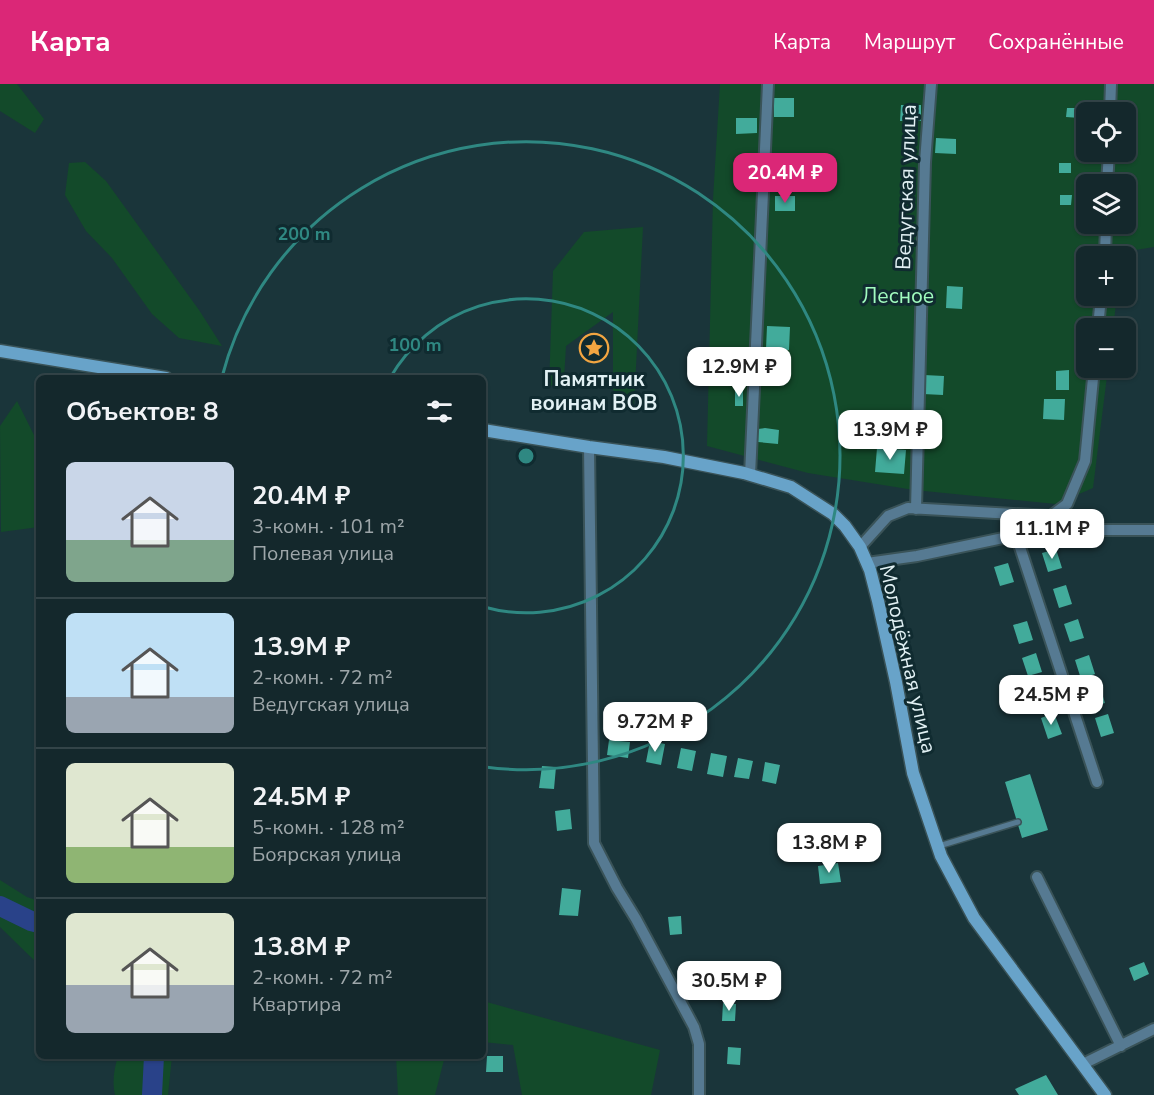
<!DOCTYPE html>
<html lang="ru">
<head>
<meta charset="utf-8">
<style>
	:root { --surface:#14282c; --page:#1d3034; --text:#f1f3f6; --muted:#9da6a9; --line:#334448; --accent:#db2777 }
	body { margin:0; font-family:"Nunito Sans",sans-serif; background:var(--page); color:var(--text); height:100vh; display:flex; flex-direction:column; font-size:22px; white-space:nowrap }
	* { box-sizing:border-box; margin:0 }
	p { font-size:20px; color:var(--muted) }
	.icon { flex:none; width:33px; height:33px; fill:none; stroke:currentColor; stroke-width:2; stroke-linecap:round; stroke-linejoin:round }
	.map { position:relative; flex:1; overflow:hidden }
	.panel { position:absolute; left:36px; top:291px; width:450px; height:684px; display:flex; flex-direction:column; background:var(--surface); border-radius:9px; box-shadow:0 2px 4px #0004,0 0 0 2px var(--line) }
	.panel>* { flex:none }
	.tools { position:absolute; left:1076px; top:18px; display:grid; gap:12px }
	.tools a { display:grid; place-items:center; width:60px; height:60px; border-radius:9px; background:var(--surface); box-shadow:0 2px 4px #0004,0 0 0 2px var(--line); font-size:30px }
	.price { position:absolute; translate:-50% -51px; padding:0 14px; border-radius:12px; background:#fff; color:#222; font-size:20px; line-height:39px; filter:drop-shadow(0 2px 3px #0008) }
	.price::after { content:''; position:absolute; left:50%; top:36px; width:18px; height:14px; margin-left:-9px; background:inherit; clip-path:polygon(0 0,100% 0,50% 100%) }
	.price.selected { background:var(--accent); color:#fff }
	ul { padding:0; list-style:none }
	li { display:flex; align-items:center; gap:18px; height:150px; padding:0 30px }
	li+li { border-top:2px solid var(--line) }
	li span { display:grid; place-items:center; flex:none; width:168px; height:120px; border-radius:9px; color:#555 }
	li>.icon { margin-inline-start:auto }
	span .icon { width:72px; height:72px; fill:#fffc; stroke-width:1 }
	li b { font-size:26px }
	h2 { display:flex; justify-content:space-between; align-items:center; height:72px; padding:0 30px; font-size:26px }
	header { display:flex; align-items:center; gap:36px; box-sizing:border-box; height:84px; padding:0 30px; background:var(--accent); color:#fff }
	header strong { font-size:28px }
	nav { display:flex; gap:33px; margin-inline-start:auto; font-size:21px }
	.map>svg:first-child { display:block }
</style>
</head>
<body>
<header>
<strong>Карта</strong>
<nav><a>Карта</a><a>Маршрут</a><a>Сохранённые</a></nav>
</header>
<div class="map">
<svg width="1154" height="1011" viewBox="0 0 1154 1011">
	<rect width="100%" height="100%" fill="#1a353a"/>
	<!-- green -->
	<path fill="#134a2a" fill-rule="evenodd" d="M0,0h17l27,35 -9,14 -35,-22z
		M720,0h434v163l-31,5 -1,4h-36v40h31l-4,32h-27v40h22l-15,120 -37,16 -142,-14 -106,-17 -101,-27 6,-247zM1086,28h39v40h-39zM1086,100h39v40h-39z
		M85,78l21,19 93,129 23,36 -43,-8 -27,-24 -40,-56 -26,-27 -21,-36 4,-32z
		M643,143l-9,180 -21,-17v-78l-47,34 -2,33 -15,8 4,-116 31,-39z
		M17,317l22,44v82l-38,5 -1,-106z
		M0,796l27,17 12,4v64l-39,-38z
		M483,917l177,49 -9,45h-129l-9,-50 -30,-3z
		M118,972h54l-4,39h-53c-3,-14 -1,-25 3,-39z
		M396,972h49l-10,39h-37z"/>
	<g fill="none" stroke-linecap="round" stroke-linejoin="round">
		<!-- river -->
		<path stroke="#294289" stroke-width="20" d="M0,822l31,15 8,2
			M152,1011l2,-39"/>
	</g>
	<!-- building -->
	<path fill="#42ab9b" d="M774,14h20v19h-20z
		M901,21h20v16h-21z
		M1067,24h14l-1,10 -14,-1z
		M736,34h21v15l-21,1z
		M936,54l20,1v15l-21,-1z
		M778,75h20v16h-20z
		M1059,79h12v10h-12z
		M1060,111h12l-1,10h-11z
		M775,112h20v15h-20z
		M947,202l16,1 -1,22 -16,-1z
		M767,242l23,1 -1,23 -23,-1z
		M1069,286v20h-13v-19z
		M924,291l20,1 -1,19 -20,-1z
		M735,305l8,1v16h-8z
		M1044,315h21l-1,21 -21,-1z
		M765,344l14,2 -1,14 -20,-2v-13z
		M877,364l29,2 -2,24 -29,-2z
		M1056,465l6,19 -14,4 -6,-19z
		M1008,479l6,19 -14,4 -6,-19z
		M1066,501l6,19 -13,4 -6,-19z
		M1078,535l6,19 -14,4 -6,-18z
		M1027,537l6,19 -14,4 -6,-19z
		M1036,569l6,19 -14,4 -6,-18z
		M1089,571l6,19 -14,5 -6,-19z
		M1046,600l6,19 -13,4 -6,-18z
		M1099,600l6,19 -14,4 -6,-19z
		M613,627l21,3 -2,15 -21,-3z
		M1054,629l8,21 -14,5 -7,-21z
		M1108,630l6,19 -13,4 -6,-19z
		M609,656l21,2 -2,16 -21,-3z
		M650,657l15,3 -4,21 -15,-3z
		M681,664l15,3 -4,20 -15,-3z
		M711,669l16,3 -4,21 -16,-3z
		M738,674l15,3 -4,18 -15,-2z
		M765,678l15,3 -4,19 -14,-3z
		M542,682l14,1 -2,22 -15,-1z
		M1030,690l18,56 -26,8 -17,-56z
		M570,725l2,20 -15,2 -2,-20z
		M838,779l3,19 -21,2 -2,-18z
		M562,804l19,2 -3,26 -19,-1z
		M681,832l1,18 -12,1 -2,-18z
		M1144,878l5,12 -15,7 -5,-13z
		M723,919l13,1 -1,17h-13z
		M728,963l13,1 -1,17 -13,-1z
		M487,972h16v16h-17z
		M1046,991l12,20h-39l-4,-6z"/>
	<g fill="none" stroke-linecap="round" stroke-linejoin="round">
		<!-- service casing -->
		<g stroke="#3a5358" stroke-width="8">
			<path id="service" d="M939,762l79,-24"/>
		</g>
		<!-- minor casing -->
		<g stroke="#3a5358" stroke-width="14">
			<path id="minor" d="M1110,28l1,-28
				M1107,100l2,-32
				M1105,172l1,-32
				M1098,244l3,-32
				M589,363l5,396 23,45 19,31 58,108 5,17v51
				M750,391l18,-391
				M916,425l9,-347 6,-78
				M1016,451l81,247
				M860,463l28,-31 20,-8 143,8 16,-12 18,-43 9,-93
				M867,479l50,-7 124,-26h113
				M1037,793l84,169
				M1083,980l71,-35"/>
		</g>
		<!-- secondary casing -->
		<g stroke="#3a5358" stroke-width="15">
			<path id="secondary" d="M0,267l166,27
				M483,346l106,17 75,10 80,16 47,14 42,27 12,12 15,21 10,23 8,31 18,81 17,91 28,83 33,62 131,177"/>
		</g>
		<!-- service -->
		<use href="#service" stroke="#567a92" stroke-width="5"/>
		<!-- minor -->
		<use href="#minor" stroke="#567a92" stroke-width="10"/>
		<!-- secondary -->
		<use href="#secondary" stroke="#68a3c9" stroke-width="12"/>
	</g>
	<!-- distance rings -->
	<g fill="none" stroke="#2f8882" stroke-width="3">
		<path d="M390 294A157 157 0 1 1 484 523"/>
		<path d="M222 293A314 314 0 1 1 485 683"/>
	</g>
	<!-- icons -->
	<defs>
		<g id="sight-ring" transform="scale(1.5)"><circle r="9.5" fill="#102b30" stroke="#f2a541" stroke-width="1.5"/><path d="M0-6L1.8-2.2L6-1.7L2.9 1.2L3.7 5.4L0 3.3L-3.7 5.4L-2.9 1.2L-6-1.7L-1.8-2.2Z" fill="#f2a541"/></g>
	</defs>
	<g fill-rule="evenodd">
		<use href="#sight-ring" x="594" y="264"/>
	</g>
	<g text-anchor="middle" stroke-width="6" stroke-linejoin="round" paint-order="stroke">
		<!-- street labels -->
		<g font-size="21" fill="#e2f1f4" stroke="#102b30">
			<text transform="translate(906 103) rotate(-88)" y="7">Ведугская улица</text>
			<text transform="translate(908 575) rotate(77)" y="7">Молодёжная улица</text>
		</g>
		<!-- park labels -->
		<g font-size="21" fill="#a1fcbf" stroke="#102b30">
			<text x="898" y="219">Лесное</text>
		</g>
		<!-- poi labels -->
		<g font-size="21" font-weight="bold" fill="#e2f1f4" stroke="#102b30">
			<text x="594" y="302">Памятник<tspan x="594" dy="24">воинам ВОВ</tspan></text>
		</g>
	</g>
	<circle cx="526" cy="372" r="9" fill="#2f8882" stroke="#102b30" stroke-width="3"/>
	<g font-size="18" text-anchor="middle" font-weight="bold" fill="#2f8882" stroke="#102b30" stroke-width="6" stroke-linejoin="round" paint-order="stroke">
		<text x="304" y="156">200 m</text>
		<text x="415" y="267">100 m</text>
	</g>
</svg>
<div class="tools">
<a><svg class="icon" aria-label="locate" viewBox="0 0 24 24"><circle cx="12" cy="12" r="6"/><path d="M12 2v4M12 18v4M2 12h4M18 12h4"/></svg></a>
<a><svg class="icon" aria-label="layers" viewBox="0 0 24 24"><path d="M12 4l9 5-9 5-9-5zM3 14l9 5 9-5"/></svg></a>
<a>+</a>
<a>−</a>
</div>
<b class="price selected" style="left:785px;top:120px">20.4M ₽</b>
<b class="price" style="left:739px;top:314px">12.9M ₽</b>
<b class="price" style="left:890px;top:377px">13.9M ₽</b>
<b class="price" style="left:1052px;top:476px">11.1M ₽</b>
<b class="price" style="left:1051px;top:642px">24.5M ₽</b>
<b class="price" style="left:655px;top:669px">9.72M ₽</b>
<b class="price" style="left:829px;top:790px">13.8M ₽</b>
<b class="price" style="left:729px;top:928px">30.5M ₽</b>
<section class="panel">
<h2>Объектов: 8<svg class="icon" aria-label="filters" viewBox="0 0 24 24"><path d="M4 7h16M4 17h16"/><circle cx="9" cy="7" r="2"/><circle cx="15" cy="17" r="2"/></svg></h2>
<ul>
<li><span style="background:linear-gradient(#c9d6e8 65%,#7fa58c 0)"><svg class="icon" aria-label="home" viewBox="0 0 24 24"><path d="M3 11l9-7 9 7M6 9v11h12V9"/></svg></span><div><b>20.4M ₽</b><p>3-комн. · 101 m²</p><p>Полевая улица</p></div></li>
<li><span style="background:linear-gradient(#bfe0f5 70%,#9aa5b1 0)"><svg class="icon" aria-label="home" viewBox="0 0 24 24"><path d="M3 11l9-7 9 7M6 9v11h12V9"/></svg></span><div><b>13.9M ₽</b><p>2-комн. · 72 m²</p><p>Ведугская улица</p></div></li>
<li><span style="background:linear-gradient(#dfe7d0 70%,#8fb573 0)"><svg class="icon" aria-label="home" viewBox="0 0 24 24"><path d="M3 11l9-7 9 7M6 9v11h12V9"/></svg></span><div><b>24.5M ₽</b><p>5-комн. · 128 m²</p><p>Боярская улица</p></div></li>
<li><span style="background:linear-gradient(#dfe7d0 60%,#9aa5b1 0)"><svg class="icon" aria-label="home" viewBox="0 0 24 24"><path d="M3 11l9-7 9 7M6 9v11h12V9"/></svg></span><div><b>13.8M ₽</b><p>2-комн. · 72 m²</p><p>Квартира</p></div></li>
</ul>
</section>
</div>
</body>
</html>
